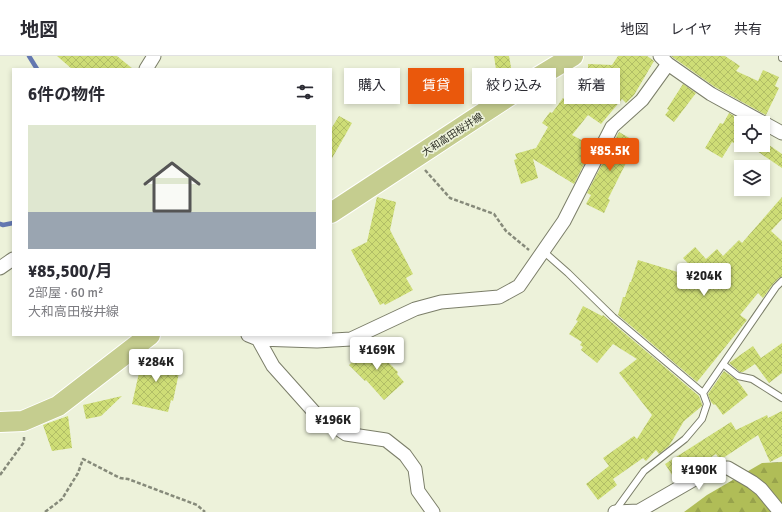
<!DOCTYPE html>
<html lang="ja">
<head>
<meta charset="utf-8">
<style>
	:root { --surface:#fff; --page:#f7f7f7; --text:#2b2b33; --muted:#7c7c81; --line:#e1e1e2; --accent:#ea580c }
	body { margin:0; font-family:Signika,"Noto Sans JP",sans-serif; background:var(--page); color:var(--text); height:100vh; display:flex; flex-direction:column; font-size:15px; white-space:nowrap }
	* { box-sizing:border-box; margin:0 }
	p { font-size:13px; color:var(--muted) }
	.icon { flex:none; width:22px; height:22px; fill:none; stroke:currentColor; stroke-width:2; stroke-linecap:round; stroke-linejoin:round }
	.map { position:relative; flex:1; overflow:hidden }
	.sheet { position:absolute; left:12px; top:12px; width:320px; height:268px; display:flex; flex-direction:column; background:var(--surface); border-radius:0px; box-shadow:0 2px 6px #0003 }
	.sheet>* { flex:none }
	.hud { position:absolute; left:344px; top:12px; width:378px; height:36px; display:flex; gap:8px }
	.tools { position:absolute; left:734px; top:60px; display:grid; gap:8px }
	.tools a { display:grid; place-items:center; width:36px; height:36px; border-radius:0px; background:var(--surface); box-shadow:0 2px 6px #0003; font-size:20px }
	.price { position:absolute; translate:-50% -34px; padding:0 9px; border-radius:4px; background:#fff; color:#222; font-size:13px; line-height:26px; filter:drop-shadow(0 1px 2px #0008) }
	.price::after { content:''; position:absolute; left:50%; top:24px; width:12px; height:9px; margin-left:-6px; background:inherit; clip-path:polygon(0 0,100% 0,50% 100%) }
	.price.on { background:var(--accent); color:#fff }
	ul { padding:0; list-style:none }
	li { display:grid; align-content:center; gap:8px; height:212px; padding:0 16px }
	li+li { border-top:1px solid var(--line) }
	li span { display:grid; place-items:center; height:124px; border-radius:0px; color:#555 }
	li>.icon { margin-inline-start:auto }
	span .icon { width:72px; height:72px; fill:#fffc; stroke-width:1 }
	li b { font-size:17px }
	h2 { display:flex; justify-content:space-between; align-items:center; height:48px; padding:0 16px; font-size:17px }
	.chip { padding:0 14px; border-radius:0px; background:var(--surface); box-shadow:0 2px 6px #0003; font-size:14px; line-height:36px }
	.chip.on { background:var(--accent); color:#fff }
	header { display:flex; align-items:center; gap:24px; box-sizing:border-box; height:56px; padding:0 20px; background:var(--surface); border-bottom:1px solid var(--line) }
	header strong { font-size:19px }
	nav { display:flex; gap:22px; margin-inline-start:auto; font-size:14px }
	.map>svg:first-child { display:block }
</style>
</head>
<body>
<header>
<strong>地図</strong>
<nav><a>地図</a><a>レイヤ</a><a>共有</a></nav>
</header>
<div class="map">
<svg width="782" height="456" viewBox="0 0 782 456">
	<defs>
		<pattern id="forest-firs" width="22" height="20" patternUnits="userSpaceOnUse"><rect width="22" height="20" fill="#b0bd57"/><path d="M5 1l3.5 6h-7zM16 11l3.5 6h-7z" fill="#97a24b"/></pattern>
		<pattern id="building-cross-hatch" width="8" height="8" patternUnits="userSpaceOnUse"><rect width="8" height="8" fill="#cedd76"/><path d="M0 0l8 8M0 8l8-8" fill="none" stroke="#b1be66"/></pattern>
	</defs>
	<rect width="100%" height="100%" fill="#edf2da"/>
	<!-- forest -->
	<path fill="url(#forest-firs)" d="M782,406v50h-98l23,-17 55,-32z"/>
	<g fill="none" stroke-linecap="round" stroke-linejoin="round">
		<!-- stream -->
		<path stroke="#6478b1" stroke-width="4.5" d="M29,0l8,13
			M0,168l3,1 10,-2"/>
	</g>
	<!-- building -->
	<path fill="url(#building-cross-hatch)" d="M57,0h60l16,13h-61z
		M494,0h15l3,17 -15,3z
		M618,0h29l7,5 -20,34 -8,8 -4,-4 -21,25 -13,-9 -16,20 15,8 -4,7 6,4 -15,30 -41,-25 5,19 -17,6 -7,-24 3,-1 -2,-5 21,-6 12,-21 -6,-4 8,-11 2,1 11,-15 3,2 22,-25v-11l24,1z
		M671,0h54l15,10 -4,5 22,10 5,-11 16,7 -4,9 4,2 -13,27 -51,-28z
		M683,28l13,9 -22,29 -9,-7 4,-5 -2,-1z
		M729,57l18,10h-6v24l-9,-5 -10,16 -17,-10 15,-25 3,1z
		M339,60l13,7 -21,37v-31z
		M619,76l19,11 -6,11 -1,-1 -23,46 2,1 -6,13 -18,-9 5,-9 -4,-2z
		M748,89h21l13,9v14z
		M377,141l19,5 -6,28 23,44 -7,4 7,12 -28,15 -1,-2 -4,2 -29,-55 16,-8z
		M782,141v22l-11,12 11,10v36l-3,1 -6,6 -10,14 -5,-5 -18,22 7,5 -50,62 -79,-67 5,-18h2l5,-15h1l7,-22 66,20 -21,-22 12,-11 11,12 11,-10 6,7 16,-16 3,3z
		M583,250l19,10 1,-1 12,10 84,71 3,8v2l-18,15 -15,25 -10,8 -3,-4 -10,11 -3,-3 -30,21 4,6 -19,15 -12,-16 23,-18 -6,-8 31,-22 3,3 15,-24 -33,-42 18,-14 -24,-15 -16,19 -16,-13 2,-3 -3,-2 2,-3 -13,-8 9,-13 -2,-1z
		M373,286l15,16 -2,2 12,12 -1,2 7,8 -20,18 -18,-20 -1,1 -16,-16z
		M782,287v30l-13,10 -14,-19 -12,8h-3l-11,-9 24,-17 8,12z
		M145,298l20,4 -1,2 17,3 -8,38 -2,-1 -3,12 -36,-8 11,-49z
		M724,315l13,9 11,15 -25,20 -8,-11 -1,1 -3,-3 -3,-8z
		M122,340l-21,20 -15,3 -3,-14z
		M782,355v45l-12,6 -12,-27 -38,25 -4,-6 -22,14 -2,-2 -18,12 -9,-14 66,-42 5,8 31,-15 1,3z
		M68,360l4,32 -20,3 -9,-26z"/>
	<g fill="none" stroke-linecap="round" stroke-linejoin="round">
		<!-- service casing -->
		<g stroke="#7b7e69" stroke-width="8">
			<path id="service" d="M782,0v2
				M543,195l25,22 45,44 90,76 4,11 -5,15 -17,20 -41,32 -29,40
				M723,308l15,12 14,3 30,19
				M703,337l73,-106 6,-6"/>
		</g>
		<!-- minor casing -->
		<g stroke="#7b7e69" stroke-width="15">
			<path id="minor" d="M660,0l8,8 43,30 71,39
				M146,13l8,-13
				M0,212l13,-9
				M248,279l10,4 15,27 42,47 31,21 40,6 19,15 10,14 3,22 15,21
				M258,283l59,2 34,-2 64,-30 26,-7 58,-5 20,-11 45,-65 48,-94 30,-27 26,-36
				M615,456l24,-1 66,-38 15,-5h8l24,14 9,7 19,23"/>
		</g>
		<!-- primary casing -->
		<g stroke="#fff" stroke-width="22">
			<path id="primary" d="M331,157l204,-134 38,-23
				M0,366l23,-1 35,-15 92,-71"/>
		</g>
		<!-- path -->
		<path stroke="#868a7a" stroke-width="2.5" stroke-dasharray="4 2" stroke-linecap="butt" d="M425,114l25,28 44,16 12,17 23,19
			M0,419l24,-33v-5
			M45,456l17,-13 16,-26 5,-14 37,19 8,1 69,26 8,7"/>
		<!-- service -->
		<use href="#service" stroke="#fff" stroke-width="6"/>
		<!-- minor -->
		<use href="#minor" stroke="#fff" stroke-width="13"/>
		<!-- primary -->
		<use href="#primary" stroke="#c5cd8f" stroke-width="20"/>
	</g>
	<g text-anchor="middle" stroke-width="3.5" stroke-linejoin="round" paint-order="stroke">
		<!-- street labels -->
		<g font-size="10" fill="#26281f" stroke="#edf2da">
			<text transform="translate(452 78) rotate(-33)" y="4">大和高田桜井線</text>
		</g>
	</g>
</svg>
<div class="tools">
<a><svg class="icon" aria-label="locate" viewBox="0 0 24 24"><circle cx="12" cy="12" r="6"/><path d="M12 2v4M12 18v4M2 12h4M18 12h4"/></svg></a>
<a><svg class="icon" aria-label="layers" viewBox="0 0 24 24"><path d="M12 4l9 5-9 5-9-5zM3 14l9 5 9-5"/></svg></a>
</div>
<b class="price on" style="left:610px;top:116px">¥85.5K</b>
<b class="price" style="left:704px;top:241px">¥204K</b>
<b class="price" style="left:377px;top:315px">¥169K</b>
<b class="price" style="left:156px;top:327px">¥284K</b>
<b class="price" style="left:333px;top:385px">¥196K</b>
<b class="price" style="left:699px;top:435px">¥190K</b>
<div class="hud">
<a class="chip">購入</a>
<a class="chip on">賃貸</a>
<a class="chip">絞り込み</a>
<a class="chip">新着</a>
</div>
<section class="sheet">
<h2>6件の物件<svg class="icon" aria-label="filters" viewBox="0 0 24 24"><path d="M4 7h16M4 17h16"/><circle cx="9" cy="7" r="2"/><circle cx="15" cy="17" r="2"/></svg></h2>
<ul>
<li><span style="background:linear-gradient(#dfe7d0 70%,#9aa5b1 0)"><svg class="icon" aria-label="home" viewBox="0 0 24 24"><path d="M3 11l9-7 9 7M6 9v11h12V9"/></svg></span><div><b>¥85,500/月</b><p>2部屋 · 60 m²</p><p>大和高田桜井線</p></div></li>
</ul>
</section>
</div>
</body>
</html>
